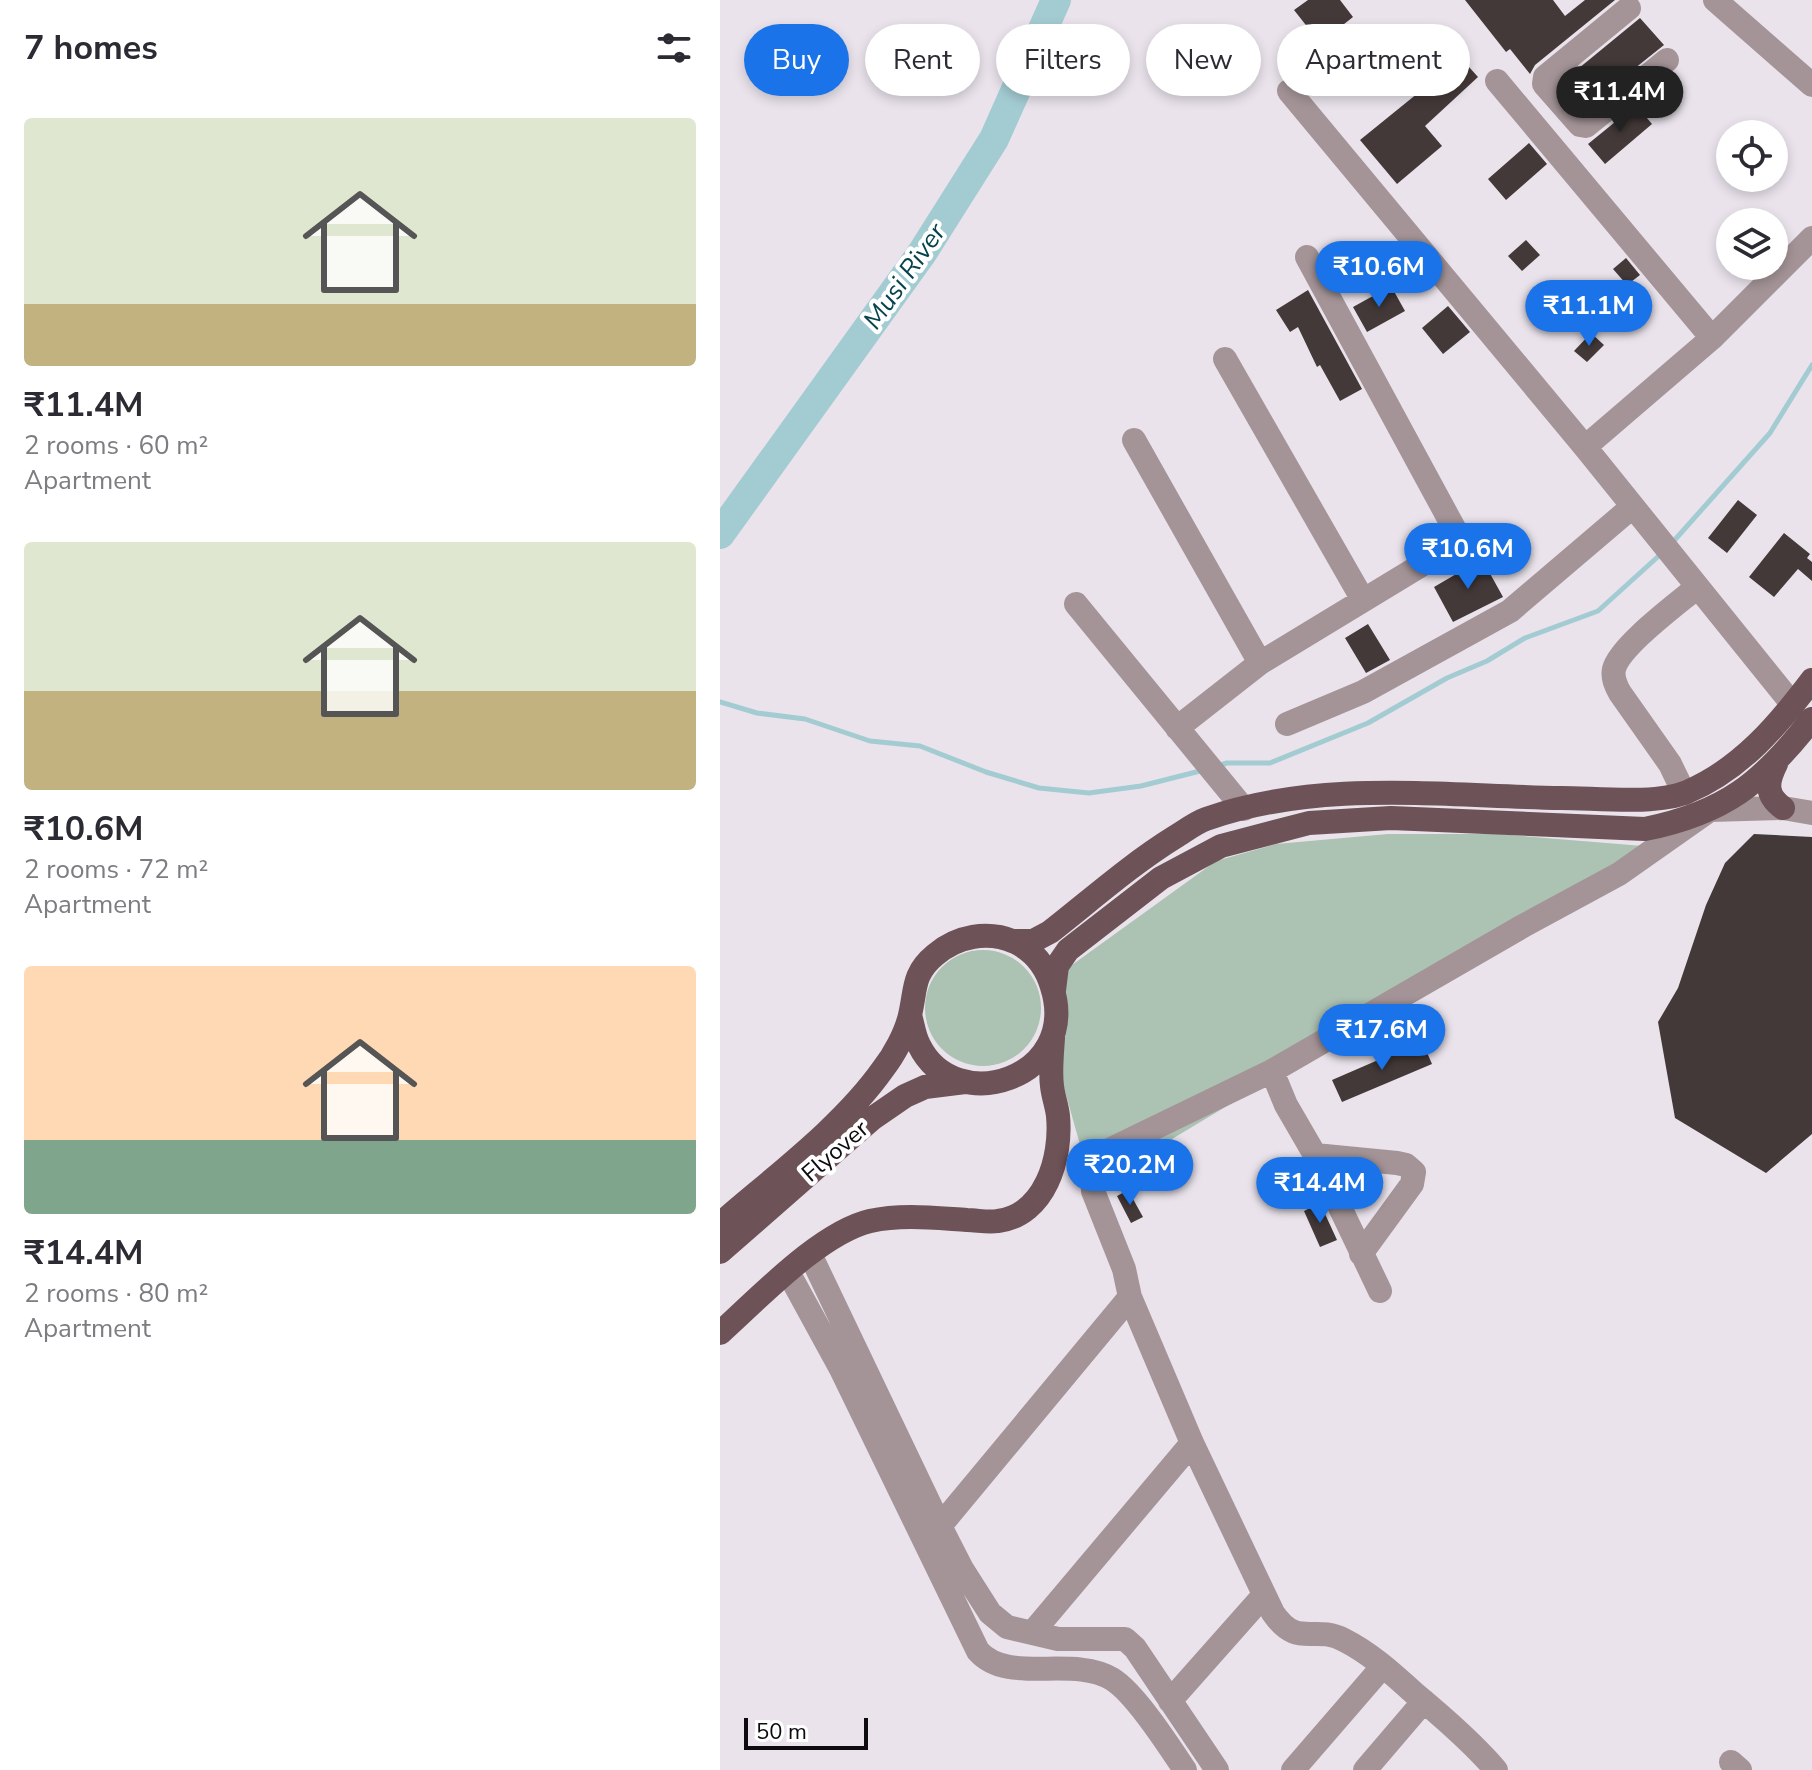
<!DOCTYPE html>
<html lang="en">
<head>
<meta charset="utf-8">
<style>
	:root { --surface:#fff; --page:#f7f7f7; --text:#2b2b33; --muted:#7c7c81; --accent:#1a73e8 }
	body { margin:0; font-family:"Nunito Sans",sans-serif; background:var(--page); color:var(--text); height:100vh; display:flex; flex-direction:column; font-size:30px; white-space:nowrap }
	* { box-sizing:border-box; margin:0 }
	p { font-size:26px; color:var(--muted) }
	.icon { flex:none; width:44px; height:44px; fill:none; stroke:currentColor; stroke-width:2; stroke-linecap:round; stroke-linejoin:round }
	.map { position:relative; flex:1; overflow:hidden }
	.side { display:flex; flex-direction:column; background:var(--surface); width:720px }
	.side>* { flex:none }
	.banner { position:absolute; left:24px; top:24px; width:760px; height:72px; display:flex; gap:16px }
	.tools { position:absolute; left:996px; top:120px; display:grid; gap:16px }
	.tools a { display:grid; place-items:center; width:72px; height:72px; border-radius:50%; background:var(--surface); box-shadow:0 4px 12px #0003; font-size:40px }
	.scale { position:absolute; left:24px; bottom:20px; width:124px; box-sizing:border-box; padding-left:8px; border:4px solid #0d0b0e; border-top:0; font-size:22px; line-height:28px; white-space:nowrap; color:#0d0b0e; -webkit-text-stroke:6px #fff; paint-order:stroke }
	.price { position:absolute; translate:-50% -68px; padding:0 18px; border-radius:28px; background:var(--accent); color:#fff; font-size:26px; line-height:52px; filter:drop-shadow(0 2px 4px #0008) }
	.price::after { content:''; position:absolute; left:50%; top:48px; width:24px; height:18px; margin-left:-12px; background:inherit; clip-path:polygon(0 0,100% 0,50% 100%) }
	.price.selected { background:#222; color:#fff }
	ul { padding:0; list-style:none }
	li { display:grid; align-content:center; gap:16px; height:424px; padding:0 24px }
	li span { display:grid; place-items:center; height:248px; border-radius:8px; color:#555 }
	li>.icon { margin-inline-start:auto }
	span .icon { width:144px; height:144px; fill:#fffc; stroke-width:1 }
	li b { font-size:34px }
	h2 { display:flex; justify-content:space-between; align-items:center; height:96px; padding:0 24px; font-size:34px }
	.chip { padding:0 28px; border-radius:36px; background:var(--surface); box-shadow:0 4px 12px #0003; font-size:28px; line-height:72px }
	.chip.selected { background:var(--accent); color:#fff }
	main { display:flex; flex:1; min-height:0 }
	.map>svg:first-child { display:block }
</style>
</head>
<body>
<main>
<section class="side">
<h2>7 homes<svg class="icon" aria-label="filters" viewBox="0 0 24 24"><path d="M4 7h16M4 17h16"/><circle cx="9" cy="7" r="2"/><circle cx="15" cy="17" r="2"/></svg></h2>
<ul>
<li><span style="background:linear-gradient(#dfe7d0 75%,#c2b280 0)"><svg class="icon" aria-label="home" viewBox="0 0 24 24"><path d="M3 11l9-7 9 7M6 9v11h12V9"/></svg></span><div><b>₹11.4M</b><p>2 rooms · 60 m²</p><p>Apartment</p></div></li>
<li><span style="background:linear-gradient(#dfe7d0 60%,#c2b280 0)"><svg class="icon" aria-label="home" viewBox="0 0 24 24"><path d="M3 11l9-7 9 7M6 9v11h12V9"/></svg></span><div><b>₹10.6M</b><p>2 rooms · 72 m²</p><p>Apartment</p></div></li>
<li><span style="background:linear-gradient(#ffd9b3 70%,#7fa58c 0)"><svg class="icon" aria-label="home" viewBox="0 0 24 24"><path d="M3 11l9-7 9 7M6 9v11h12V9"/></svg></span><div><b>₹14.4M</b><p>2 rooms · 80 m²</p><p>Apartment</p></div></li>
</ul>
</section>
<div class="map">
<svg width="1092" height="1770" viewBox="0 0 1092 1770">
	<rect width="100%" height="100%" fill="#eae3ec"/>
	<!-- green -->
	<path fill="#acc2b3" d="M668,834h110l145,12 -174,115 -377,226 -35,-124 8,-93 151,-109 60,-17z
		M205 1008a58 58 0 1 1 116 0a58 58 0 1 1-116 0Z"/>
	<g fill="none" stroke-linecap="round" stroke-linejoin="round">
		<!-- stream -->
		<path stroke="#a3ccd2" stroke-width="5" d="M952,543l98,-110 42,-68
			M0,702l37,11 48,6 65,22 50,5 66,26 53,16 50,5 52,-7 63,-16
			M497,766l10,-3h43l98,-40 79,-45 40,-17 38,-23 73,-27 64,-58"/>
		<!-- river -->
		<path stroke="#a3ccd2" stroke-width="30" d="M0,534l202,-281 72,-114 62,-139"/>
	</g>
	<!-- building -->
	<path fill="#433938" d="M588,0h32l13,17 -33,26 -26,-33z
		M745,0h88l12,16 20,-16h30l-80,65 -5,9 -20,-25 -4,3z
		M920,18l24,27 -79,63 -23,-26z
		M714,28l44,49 -53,49 17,20 -45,38 -37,-44 58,-47 -26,-28z
		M916,105l16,19 -47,40 -17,-20z
		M809,143l18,21 -41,36 -18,-21z
		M806,240l14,15 -18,16 -14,-15z
		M906,258l14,17 -13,10 -14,-16z
		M671,286l14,25 -38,21 -14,-25z
		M588,290l54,99 -22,12 -20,-36 -3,2 -19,-40 -8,5 -14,-22z
		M728,306l22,26 -27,22 -21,-26z
		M871,333l13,12 -17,17 -13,-11z
		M1018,500l19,15 -30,38 -19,-15z
		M1064,533l26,21 -3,4 5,4v19l-14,-12 -24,28 -25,-20z
		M762,559l21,38 -50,25 -19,-35z
		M648,624l22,36 -24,13 -21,-35z
		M1034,834l58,3v297l-46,39 -91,-55 -17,-96 20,-34 28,-83 19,-42z
		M702,1041l10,23 -90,38 -10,-22z
		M408,1190l15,27 -12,6 -14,-27z
		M600,1203l17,37 -17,7 -16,-36z"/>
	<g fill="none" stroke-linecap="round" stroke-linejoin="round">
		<!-- minor -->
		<path stroke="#a49497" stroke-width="24" d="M995,0l97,85
			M909,8l-84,69 -1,7 36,41 6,1 81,-66
			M777,81l215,257
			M569,91l296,356 208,258
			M505,359l138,241
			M414,440l126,223
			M865,447l127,-109 100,-100
			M356,604l168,205
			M567,724l76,-32 147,-81 122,-104
			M457,728l83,-65 201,-122 -154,-284
			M964,793l-14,-29 -50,-71c-4,-7 -8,-15 -6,-24 6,-23 62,-64 82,-81
			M552,1071l14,34 29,50 65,136
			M595,1155l82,8 9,2 8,7 -2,12 -51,70
			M90,1254l130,272 22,43 28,44 17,14 51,12h67l10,9 82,122
			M68,1272l53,97 137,282c30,34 94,4 134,28 23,14 57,67 73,91
			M220,1526l190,-229
			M312,1633l160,-190
			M450,1701l94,-106
			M1011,1762l9,8
			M573,1770l90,-104
			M645,1770l59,-69
			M776,1770c-24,-28 -53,-53 -82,-77 -21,-19 -44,-40 -70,-53 -31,-16 -46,9 -71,-27l-81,-170 -62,-146 -6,-28 -31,-78 -2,-23 16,-17 165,-80 251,-145 96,-52 91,-64 73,-2 29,5"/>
		<!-- major -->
		<path stroke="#6d5257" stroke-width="24" d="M1056,764c-9,18 -11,31 7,44
			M293,941h20l17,-9c41,-32 80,-67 125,-95 10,-6 20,-14 31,-18 114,-40 237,-23 355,-21 35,0 95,7 126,-6 54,-23 91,-67 125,-112
			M334,990l3,-24 11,-16 93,-72 60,-32 88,-23 82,-5 254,11c80,-16 117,-46 167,-110
			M0,1224c54,-47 122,-97 163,-155 11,-14 23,-36 27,-54 6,-25 2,-41 25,-60 22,-19 53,-25 80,-13 19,9 31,24 37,45 29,91 -97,132 -133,58 -5,-9 -6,-20 -9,-30
			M0,1252l153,-134 32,-22 20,-9 40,-5
			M0,1333c39,-35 100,-100 150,-112 32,-7 65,-3 97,-1 10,0 21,3 31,1 47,-6 64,-63 60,-105 -1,-10 -5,-20 -6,-30 -2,-15 0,-32 1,-48"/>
	</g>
	<g text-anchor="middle" stroke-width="8" stroke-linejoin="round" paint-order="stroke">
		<!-- street labels -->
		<g font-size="24" fill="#0d0b0e" stroke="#fff">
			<text transform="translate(115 1151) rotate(-41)" y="8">Flyover</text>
		</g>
		<!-- water labels -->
		<g font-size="26" font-style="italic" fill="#05444c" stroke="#fff">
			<text transform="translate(184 276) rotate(-55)" y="9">Musi River</text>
		</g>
	</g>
</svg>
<div class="tools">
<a><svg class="icon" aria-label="locate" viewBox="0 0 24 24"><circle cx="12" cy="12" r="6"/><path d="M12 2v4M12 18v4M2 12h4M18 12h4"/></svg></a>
<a><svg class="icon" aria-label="layers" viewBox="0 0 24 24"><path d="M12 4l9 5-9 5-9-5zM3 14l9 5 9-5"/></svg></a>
</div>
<div class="scale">50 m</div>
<b class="price selected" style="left:900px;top:134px">₹11.4M</b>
<b class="price" style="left:659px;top:309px">₹10.6M</b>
<b class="price" style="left:869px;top:348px">₹11.1M</b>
<b class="price" style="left:748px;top:591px">₹10.6M</b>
<b class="price" style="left:662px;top:1072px">₹17.6M</b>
<b class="price" style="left:410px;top:1207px">₹20.2M</b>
<b class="price" style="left:600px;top:1225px">₹14.4M</b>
<div class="banner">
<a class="chip selected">Buy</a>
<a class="chip">Rent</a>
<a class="chip">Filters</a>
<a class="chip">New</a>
<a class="chip">Apartment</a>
</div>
</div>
</main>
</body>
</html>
